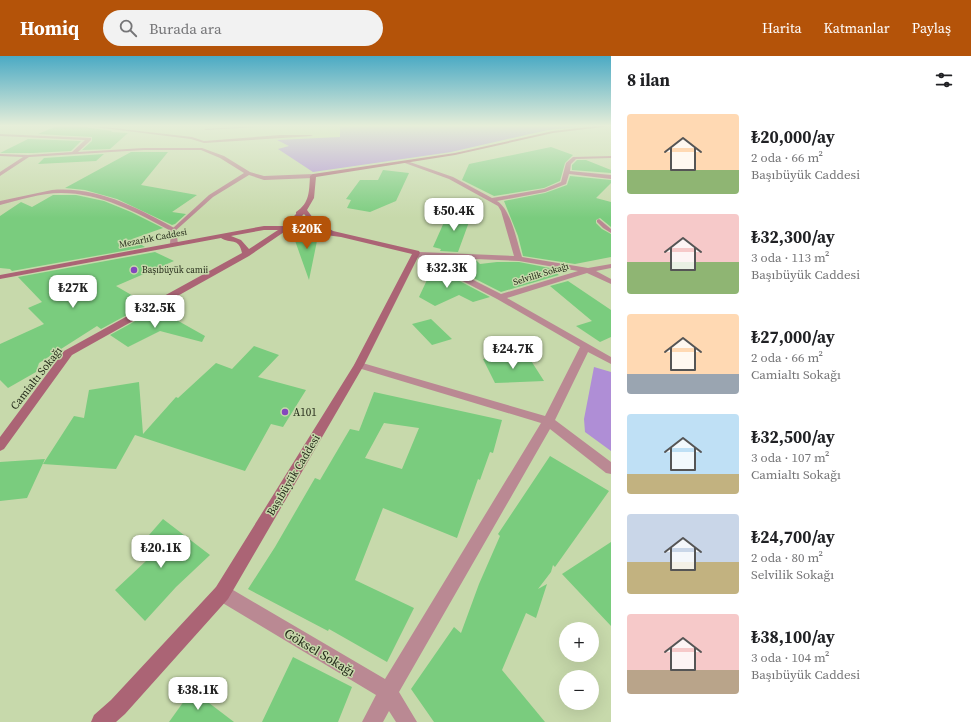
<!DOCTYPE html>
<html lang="tr">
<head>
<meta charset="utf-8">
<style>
	:root { --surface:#fff; --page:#f2f2f2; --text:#202124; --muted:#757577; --accent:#b45309 }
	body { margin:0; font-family:"Source Serif 4",serif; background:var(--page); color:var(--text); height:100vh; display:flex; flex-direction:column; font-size:15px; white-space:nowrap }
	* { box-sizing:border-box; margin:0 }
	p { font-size:13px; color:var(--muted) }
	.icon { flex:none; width:22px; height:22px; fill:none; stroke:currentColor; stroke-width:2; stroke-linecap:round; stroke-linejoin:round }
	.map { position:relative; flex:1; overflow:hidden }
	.side { display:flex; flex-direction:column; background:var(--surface); width:360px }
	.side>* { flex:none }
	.buttons { position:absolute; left:559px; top:566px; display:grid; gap:8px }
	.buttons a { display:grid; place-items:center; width:40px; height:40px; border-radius:50%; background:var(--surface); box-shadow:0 4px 16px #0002; font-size:20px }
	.price { position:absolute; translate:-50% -34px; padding:0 9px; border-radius:8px; background:#fff; color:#222; font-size:13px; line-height:26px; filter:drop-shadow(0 1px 2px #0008) }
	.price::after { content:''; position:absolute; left:50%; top:24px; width:12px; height:9px; margin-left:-6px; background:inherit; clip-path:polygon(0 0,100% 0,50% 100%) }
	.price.on { background:var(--accent); color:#fff }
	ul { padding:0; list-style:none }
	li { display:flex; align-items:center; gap:12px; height:100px; padding:0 16px }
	li span { display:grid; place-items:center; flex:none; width:112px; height:80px; border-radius:4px; color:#555 }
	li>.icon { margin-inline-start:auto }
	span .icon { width:48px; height:48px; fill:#fffc; stroke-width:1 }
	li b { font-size:17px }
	h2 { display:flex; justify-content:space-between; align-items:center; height:48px; padding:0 16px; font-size:17px }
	header { display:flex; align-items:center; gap:24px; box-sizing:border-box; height:56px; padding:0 20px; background:var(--accent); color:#fff }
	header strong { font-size:19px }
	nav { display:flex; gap:22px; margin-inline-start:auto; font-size:14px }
	.search { width:280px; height:36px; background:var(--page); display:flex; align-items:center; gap:10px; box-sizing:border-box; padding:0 14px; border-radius:22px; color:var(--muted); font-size:15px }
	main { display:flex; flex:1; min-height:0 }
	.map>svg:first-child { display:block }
</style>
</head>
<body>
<header>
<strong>Homiq</strong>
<div class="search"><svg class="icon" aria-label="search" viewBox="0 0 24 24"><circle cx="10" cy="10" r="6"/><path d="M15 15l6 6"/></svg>Burada ara</div>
<nav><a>Harita</a><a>Katmanlar</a><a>Paylaş</a></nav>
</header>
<main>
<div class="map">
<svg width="611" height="666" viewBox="0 0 611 666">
	<rect width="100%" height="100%" fill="#c7d9ab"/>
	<!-- green -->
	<path fill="#af8ed6" d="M340,69h255l-47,5 -97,22 -138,20 -35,-23 11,-3 -12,-6 63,-3z
		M594,311l17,5v79l-26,-19 -1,-13z"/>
	<!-- building -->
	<path fill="#7acc7e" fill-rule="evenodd" d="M57,70h21l34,5 -1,1 17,1 -18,16 -28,1 10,-9v-4l-54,-3z
		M28,83l53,2 -10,10 -39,2h-32z
		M551,91l22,8 -8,8 -5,18 -16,7 -50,8 -32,-16 7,-16z
		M131,96h37l-27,33 56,10 -25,17 14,2 -11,10 -3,1 -55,-26 -32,-9 -20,-2z
		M104,98l-8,7 -58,3 6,-6z
		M577,104h9l25,10v3l-39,-3v-5z
		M383,114l26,3 -13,28 -26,11 -23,-4 4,-8 -5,-1 14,-19h18z
		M570,120l41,4v3l-15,15 15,4v25l-11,-9 -4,2v3l6,6 9,5v23l-36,7 -52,-8 -5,-20 -14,-35 41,-8 22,-8z
		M53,139h23l28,6 27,11 32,16 -31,11 13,8 -133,24 -2,-2 -10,-1v-52l21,-14 11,5z
		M461,151l12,4 -15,41 -18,-1 1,-2 -8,-2 12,-27 9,2z
		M293,179l25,1 -9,44z
		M155,196l19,9 -58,25 31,18 -46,25 -4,-3 -58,37 -3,9 -28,16 -8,-8v-36l44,-20 -16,-16 14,-6 -24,-25z
		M436,203l20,1 -2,4 23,-3 3,3 17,-2h22l36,7h-4l8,6 -58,17z
		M433,211l57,30 -17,5 -14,-7 -24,11 -16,-9z
		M568,225l43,29v27l-11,5 -24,-16 16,-5 -42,-35z
		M157,253l48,27 -3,6 -42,-11 -32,16 -18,-12z
		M431,263l21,20 -20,6 -20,-21z
		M254,290l25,9 -21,22 48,13 -23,37 -12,-3 -26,47 -110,-36 -19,34 -73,-5 31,-48 10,2 5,-28 50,-8 4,52 33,-37 2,1 38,-35 16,6z
		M528,300l16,25 -49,2 -12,-24z
		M374,336l128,28 -9,33 -3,-1 -10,28 -2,-1 -21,59 -74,-30 -28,72 59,28 -27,54 -58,-33 -1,2 -80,-42 27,-42 40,-69 5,2 30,-51 9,2zM384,367l35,5 -17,41 -37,-11z
		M550,400l59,35 -54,76 -2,-2 -2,7 -13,17 9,-5 -11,34 -10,-5 -24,57 43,52h-111l-23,-33 43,-62 7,6 18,-49 21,-48 -2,-2z
		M45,403l-18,39 -27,3v-39z
		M163,463l47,36 -34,32 -31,34 -30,-31 31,-29 -7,-7 16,-14 -6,-5z
		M611,486v84l-49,-52z
		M293,601l59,30 -14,35h-76z
		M192,634l42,32h-65z"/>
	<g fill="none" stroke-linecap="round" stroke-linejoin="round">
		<!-- service -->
		<path fill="#ba8993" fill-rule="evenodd" d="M599,163l12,10v4l-8,-5 -6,-6v-2z"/>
		<!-- minor -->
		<path fill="#ba8993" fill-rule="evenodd" d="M78,69h9l105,12 12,4 76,-6h31l2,1 -109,7 -13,-4z
			M271,69h18l-83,5 -2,-1z
			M0,78l91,4v2l-13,12 66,-4h58l22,8 26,16 14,4 49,-2 3,2 -3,2 -49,2 -15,-5 -36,22 -39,35 -2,-1v-2l37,-34 35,-22 -24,-15 -19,-8h-57l-115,7 -29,19v-4l23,-15 -23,-1v-2l28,1 44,-3 13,-12 -85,-4z
			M611,100v2l-35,1 -5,5 -1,7 41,4v4l-42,-5 -3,10 -21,8 -48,9c14,8 20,41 25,56l66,11 23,-4v4l-15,3 15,8v5l-24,-11 -80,25 104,59v7l-23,-12 -33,68 56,42v12l-5,-1 -56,-44 -151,263 18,30h-21l-7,-11 -6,11h-21l14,-27 -160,-96 -2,-6 2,-6 6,-2 6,2 157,92 156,-256 -186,-56 -1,-2 5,-3 186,54 35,-69 -83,-48 -84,-44v-4l7,1 94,4 -13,-45 -3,-5 -49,-27 -47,-17 5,-1 46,16 39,21 52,-9 17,-7 5,-19 7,-6zM428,201l91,4 59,10 -77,23z"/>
		<!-- tertiary -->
		<path fill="#ba8993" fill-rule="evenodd" d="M52,134c45,-4 86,18 124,39l2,15 -4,2 -4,-2 1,-13c-35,-19 -70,-38 -110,-38 -21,0 -41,7 -61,12v-4z"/>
		<!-- secondary -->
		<path fill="#ab6475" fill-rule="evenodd" d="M604,69h7v1l-58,7 -98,22 -139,22 -2,21 -7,12 6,8 20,13 86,20 1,2 -56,112 -136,234 -103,115 -9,8h-25l3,-7 17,-15 105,-113 138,-222 58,-111 -71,-17 -54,-7 -38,26 -177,99 -68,94 -4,2v-14l64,-86 178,-98c-3,-16 -12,-9 -21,-15l-221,41v-4l264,-49h20l12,-12v-2c14,-9 13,-21 14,-36l3,-2 142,-21 98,-22zM304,158l5,6 14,10 -31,-4zM264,174h14l-29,19 -8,-9 -10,-4z"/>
	</g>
	<!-- sky -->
	<linearGradient id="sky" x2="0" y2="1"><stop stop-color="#4baac4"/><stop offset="0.43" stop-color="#e6eed9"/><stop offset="1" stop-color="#e6eed9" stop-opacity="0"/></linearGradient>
	<rect width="611" height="162" fill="url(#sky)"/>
	<!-- markers -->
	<g fill="#8547bd" stroke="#c7d9ab" stroke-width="1.5">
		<circle cx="134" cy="214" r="4"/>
		<circle cx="285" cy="356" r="4"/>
	</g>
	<g text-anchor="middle" stroke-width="3" stroke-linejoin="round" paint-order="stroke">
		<!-- far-street labels -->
		<g font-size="9" fill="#242a19" stroke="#c7d9ab">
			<text transform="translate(153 182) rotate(-11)" y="3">Mezarlık Caddesi</text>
			<text transform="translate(541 218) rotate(-17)" y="3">Selvilik Sokağı</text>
		</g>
		<!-- far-poi labels -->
		<g font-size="9" fill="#242a19" stroke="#c7d9ab" text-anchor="start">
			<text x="142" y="217">Başıbüyük camii</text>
		</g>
		<!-- street labels -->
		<g font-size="11" fill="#242a19" stroke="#c7d9ab">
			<text transform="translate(36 322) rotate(-52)" y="4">Camialtı Sokağı</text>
			<text transform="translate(293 419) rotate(-59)" y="4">Başıbüyük Caddesi</text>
		</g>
		<!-- poi labels -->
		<g font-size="11" fill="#242a19" stroke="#c7d9ab" text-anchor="start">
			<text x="293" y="360">A101</text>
		</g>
		<!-- near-street labels -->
		<g font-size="13" fill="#242a19" stroke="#c7d9ab">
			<text transform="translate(320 596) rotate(31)" y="5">Göksel Sokağı</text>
		</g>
	</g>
</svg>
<div class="buttons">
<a>+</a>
<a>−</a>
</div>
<b class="price" style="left:454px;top:176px">₺50.4K</b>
<b class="price on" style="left:307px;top:194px">₺20K</b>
<b class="price" style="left:447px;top:233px">₺32.3K</b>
<b class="price" style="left:73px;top:253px">₺27K</b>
<b class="price" style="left:155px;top:273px">₺32.5K</b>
<b class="price" style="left:513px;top:314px">₺24.7K</b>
<b class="price" style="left:161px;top:513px">₺20.1K</b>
<b class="price" style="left:198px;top:655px">₺38.1K</b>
</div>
<section class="side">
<h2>8 ilan<svg class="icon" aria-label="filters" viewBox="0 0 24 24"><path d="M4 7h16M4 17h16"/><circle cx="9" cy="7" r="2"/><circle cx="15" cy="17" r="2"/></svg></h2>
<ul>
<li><span style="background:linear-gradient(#ffd9b3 70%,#8fb573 0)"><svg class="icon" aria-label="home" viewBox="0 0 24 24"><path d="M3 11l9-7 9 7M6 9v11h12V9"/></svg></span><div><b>₺20,000/ay</b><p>2 oda · 66 m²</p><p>Başıbüyük Caddesi</p></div></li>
<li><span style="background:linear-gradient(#f6c9c9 60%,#8fb573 0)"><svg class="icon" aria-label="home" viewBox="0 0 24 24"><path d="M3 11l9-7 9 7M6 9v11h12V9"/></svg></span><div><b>₺32,300/ay</b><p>3 oda · 113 m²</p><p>Başıbüyük Caddesi</p></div></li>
<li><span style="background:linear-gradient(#ffd9b3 75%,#9aa5b1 0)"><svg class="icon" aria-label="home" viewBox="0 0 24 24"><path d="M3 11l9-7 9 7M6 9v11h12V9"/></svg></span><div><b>₺27,000/ay</b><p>2 oda · 66 m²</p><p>Camialtı Sokağı</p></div></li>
<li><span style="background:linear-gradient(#bfe0f5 75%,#c2b280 0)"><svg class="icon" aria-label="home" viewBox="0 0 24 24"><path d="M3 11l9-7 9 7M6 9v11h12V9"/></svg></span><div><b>₺32,500/ay</b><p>3 oda · 107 m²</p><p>Camialtı Sokağı</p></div></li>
<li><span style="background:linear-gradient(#c9d6e8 60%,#c2b280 0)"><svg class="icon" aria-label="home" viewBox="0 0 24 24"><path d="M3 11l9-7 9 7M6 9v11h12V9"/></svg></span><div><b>₺24,700/ay</b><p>2 oda · 80 m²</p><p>Selvilik Sokağı</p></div></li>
<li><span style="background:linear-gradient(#f6c9c9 70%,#b9a48a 0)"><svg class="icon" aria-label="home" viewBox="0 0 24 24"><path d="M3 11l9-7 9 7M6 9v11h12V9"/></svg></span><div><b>₺38,100/ay</b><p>3 oda · 104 m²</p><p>Başıbüyük Caddesi</p></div></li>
</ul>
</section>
</main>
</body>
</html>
